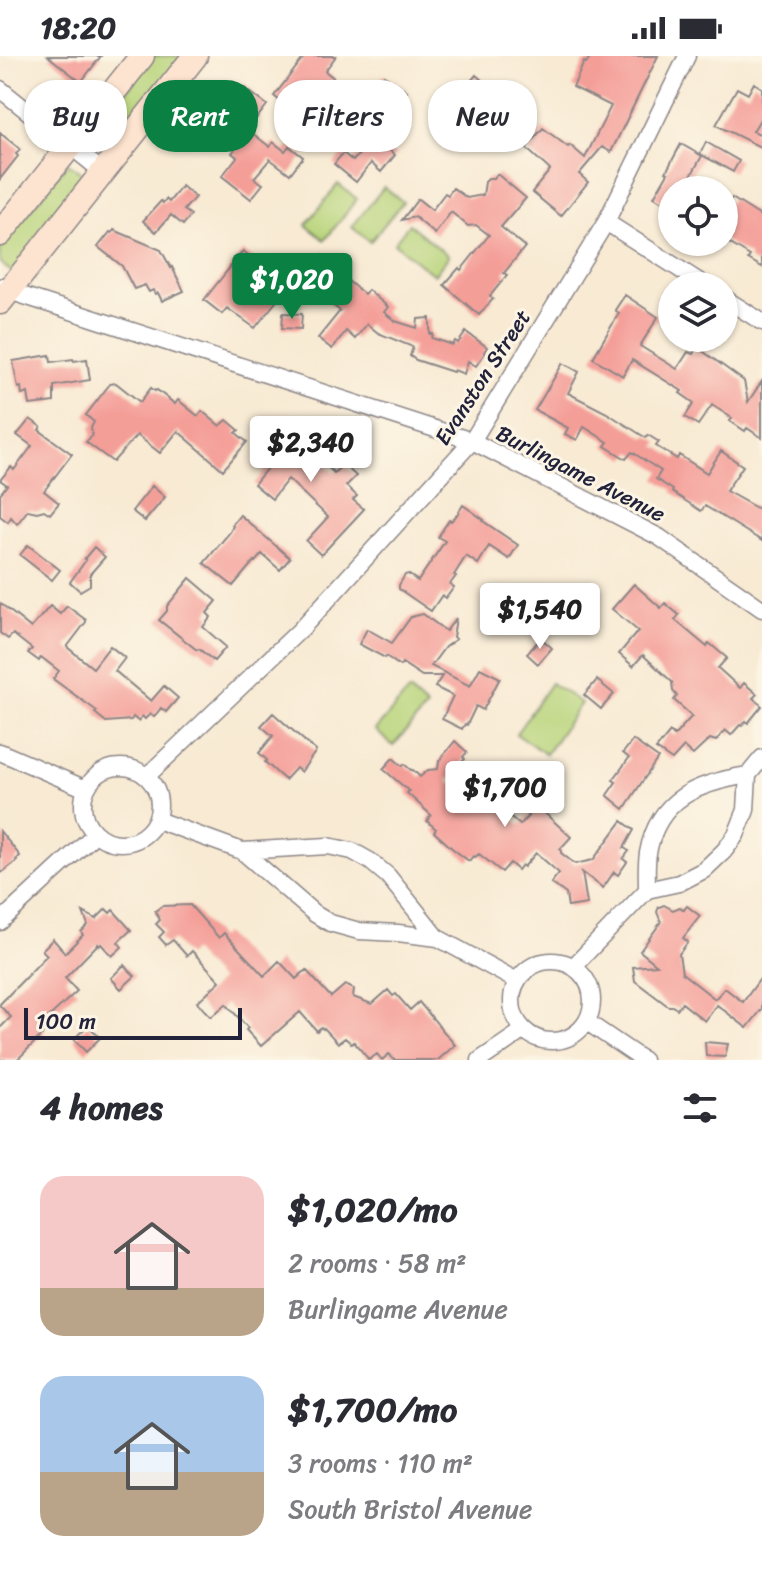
<!DOCTYPE html>
<html lang="en">
<head>
<meta charset="utf-8">
<style>
	:root { --surface:#fff; --page:#f2f2f3; --text:#2b2b33; --muted:#7c7c81; --accent:#0b8043 }
	body { margin:0; font-family:Sriracha,sans-serif; background:var(--page); color:var(--text); height:100vh; display:flex; flex-direction:column; font-size:30px; white-space:nowrap }
	* { box-sizing:border-box; margin:0 }
	p { font-size:26px; color:var(--muted) }
	.icon { flex:none; width:44px; height:44px; fill:none; stroke:currentColor; stroke-width:2; stroke-linecap:round; stroke-linejoin:round }
	.map { position:relative; height:1004px; overflow:hidden }
	.sheet { display:flex; flex-direction:column; background:var(--surface); flex:1 }
	.sheet>* { flex:none }
	.banner { position:absolute; left:24px; top:24px; width:714px; height:72px; display:flex; gap:16px }
	.fabs { position:absolute; left:658px; top:120px; display:grid; gap:16px }
	.fabs a { display:grid; place-items:center; width:80px; height:80px; border-radius:50%; background:var(--surface); box-shadow:0 2px 6px #0004; font-size:40px }
	.scale { position:absolute; left:24px; bottom:20px; width:218px; box-sizing:border-box; padding-left:8px; border:4px solid #22223b; border-top:0; font-size:22px; line-height:28px; white-space:nowrap; color:#22223b; -webkit-text-stroke:6px #fcf5e5; paint-order:stroke }
	.price { position:absolute; translate:-50% -68px; padding:0 18px; border-radius:8px; background:#fff; color:#222; font-size:26px; line-height:52px; filter:drop-shadow(0 2px 4px #0008) }
	.price::after { content:''; position:absolute; left:50%; top:48px; width:24px; height:18px; margin-left:-12px; background:inherit; clip-path:polygon(0 0,100% 0,50% 100%) }
	.price.selected { background:var(--accent); color:#fff }
	ul { padding:0; list-style:none }
	li { display:flex; align-items:center; gap:24px; height:200px; padding:0 40px }
	li span { display:grid; place-items:center; flex:none; width:224px; height:160px; border-radius:24px; color:#555 }
	li>.icon { margin-inline-start:auto }
	span .icon { width:96px; height:96px; fill:#fffc; stroke-width:1 }
	li b { font-size:34px }
	h2 { display:flex; justify-content:space-between; align-items:center; height:96px; padding:0 40px; font-size:34px }
	.pill { padding:0 28px; border-radius:32px; background:var(--surface); box-shadow:0 2px 6px #0004; font-size:28px; line-height:72px }
	.pill.selected { background:var(--accent); color:#fff }
	.status { display:flex; justify-content:space-between; align-items:center; height:56px; padding:0 40px; background:var(--surface); direction:ltr }
	.status svg { height:22px; fill:currentColor }
	.map>svg:first-child { display:block }
</style>
</head>
<body>
<div class="status"><b>18:20</b><svg viewBox="0 0 49 12"><path d="M0 12V9h3v3zM5 12V6h3v6zM10 12V3h3v9zM15 12V0h3v12zM26 1h20v11H26zM47 4h2v5h-2z"/></svg></div>
<div class="map">
<svg width="762" height="1004" viewBox="0 0 762 1004">
	<rect width="100%" height="100%" fill="#fcf5e5"/>
	<filter id="ink" filterUnits="userSpaceOnUse"><feTurbulence type="fractalNoise" baseFrequency=".0125" numOctaves="2"/><feDisplacementMap in="SourceGraphic" scale="16" xChannelSelector="R" yChannelSelector="G"/><feConvolveMatrix kernelMatrix="1 2 1 2 8 2 1 2 1" color-interpolation-filters="sRGB"/></filter>
	<filter id="wash" filterUnits="userSpaceOnUse"><feTurbulence type="fractalNoise" baseFrequency=".006" numOctaves="4" result="noise"/><feDisplacementMap in="SourceGraphic" scale="32" xChannelSelector="R" yChannelSelector="G"/><feGaussianBlur stdDeviation="1.8" result="paint"/><feColorMatrix in="noise" values="0 0 0 0 0 0 0 0 0 0 0 0 0 0 0 0 0 1.4 0 .05"/><feComposite in="paint" operator="in"/></filter>
	<g filter="url(#wash)">
		<rect width="100%" height="100%" fill="#f8ead3"/>
		<!-- green -->
		<path fill="#b8d47a" stroke="#6d7b5a" stroke-width="2" d="M154,0h30l-75,95 -18,-15z
			M68,107l20,15 -75,95 -13,-10v-14z
			M338,128l19,15 -32,41 -19,-15z
			M384,131l19,15 -33,40 -18,-15z
			M409,168l40,32 -15,19 -40,-32z
			M551,627l30,20 -35,51 -30,-20z
			M409,635l18,16 -34,39 -18,-16z"/>
		<g id="blocks">
			<!-- building -->
			<path fill="#f49e98" d="M48,0h53l-20,26z
				M305,0h31l-11,15 10,8 -5,6 5,4 -3,3 4,3 -3,4 3,1 -23,25 -13,-11 -2,2 -24,-20z
				M591,0h67l-47,96 -9,-5 -23,27 9,8 -27,34 -29,-24 18,-22 -24,-22 17,-20 25,19 2,-2 15,13 26,-52 -38,-19 11,-25 2,1z
				M384,19l23,16 -10,12 -8,-7 -6,8 -14,-11z
				M476,19l12,10 -23,27 -12,-10z
				M754,27l8,5v28l-9,15 9,4v13l-46,-23 21,-37 11,6z
				M245,32l22,17 -10,13 -22,-18z
				M247,73l23,18 3,-5 12,9 4,-5 14,11 -13,17 -20,-15 -16,19 9,6 -12,15 -29,-23 15,-19 -5,-4 7,-9 -2,-2z
				M0,77l20,16 -4,5 2,2 -18,23z
				M378,84l17,15 -14,17 -10,-9 -15,19 -22,-18 9,-11 10,8 17,-20 4,3z
				M706,86l33,19 -6,11 -33,-18z
				M681,88l21,12 -19,34h-11v18l-18,-11 14,-24 -2,-1z
				M497,118l29,24 -25,29 24,20 -21,26 3,2 -17,21 3,3 -14,16 -35,-30 15,-17 2,2 28,-35 -13,-10 -8,1 -17,-14 -16,22 -20,-17 -13,3 16,-21 14,11 13,-17 3,2 5,-7 14,10 16,-3 2,-13 4,-4h5z
				M182,130l13,11 -11,13 7,5 -8,10 -12,-10 -15,17 -13,-11 18,-20 2,2 3,-4 3,3z
				M732,142l30,19v50l-14,-8 2,-3 -26,-16v-28z
				M114,174l47,20 10,18 1,-1 12,24 -22,10 -4,-8 -3,1 -2,-4 -4,2 -4,-7 -11,4 -12,-23 -24,-19 12,-15 2,1z
				M243,195l13,10 -4,4 21,17 3,-3 11,9 -32,40 -28,-20 -5,6 -18,-14z
				M322,199l13,10 -3,3 32,26 4,-4 20,17 -4,5 11,9 22,7 1,-9 12,-1v16h3l-1,4 21,7 2,-4 3,2 8,-11 21,15 -3,5 1,1 -9,13 -8,-5 -4,13 -10,-4 -1,2 -37,-12 -6,-4 3,-9 -35,-14 -11,-9 -12,15 -9,-8 -14,18 -14,-11 22,-27 -11,-9 3,-3 -28,-21z
				M625,239l33,22 -18,29 37,23 11,-17 5,2 4,-7 47,34 4,21 14,-21v57l-15,-10 -2,3 -15,-10 2,-3 -20,-13 -14,20 -13,-8 9,-14 -14,-10 2,-2 -50,-31 -9,16 -30,-18 26,-45 -4,-3z
				M283,257l19,1 -1,15 -19,-1z
				M50,299l1,7 22,-3 1,2 13,-2 3,21 -36,6v16l-24,3 -2,-12 -6,2 -1,-8 -3,1 -5,-27z
				M563,307l16,9 -11,21 39,20 39,25 2,-3 11,7 -3,4 21,13 2,-4 28,18 14,-22 22,15 -17,25 36,20v30l-57,-35 -4,5 -29,-19 1,-2 -17,-11 5,-8 -29,-19 -6,7 -21,-13 3,-4 -24,-15 -7,13 -12,-6 3,-6 -33,-18z
				M116,327l24,19 11,-14 4,3 2,-1 18,14 3,-4 20,16 4,-5 18,15 7,-6 12,10 -3,3 11,9 -24,28 -45,-39 -18,22 -23,-18 -24,27 -27,-20 6,-6 -1,-8 3,-6 -8,-7 24,-31z
				M30,363l11,8 -2,3 33,24 -28,37 15,12 -9,11 -6,-4 -7,2 -9,-2 -11,14 -6,-7 -3,5 -8,-6v-22l7,-9 -7,-5 11,-13 3,3 18,-24 -15,-11z
				M287,374l16,13 8,-11 13,10 -10,12 20,19 9,-9 13,12 -10,10 11,10 -4,4 11,9 -43,46 -15,-14 22,-24 -40,-38 -16,20 -18,-15 19,-23 -16,-13 9,-12 10,8z
				M152,430l13,11 -20,24 -13,-10z
				M463,449l21,15 -1,1 35,24 -9,14 -20,-13 -11,18 -12,-8 -12,19 2,1 -6,8 4,3 -8,11 -4,-3 -11,16 -32,-22v-4l6,-10 3,-1 10,7 27,-40 -7,-4 11,-17 2,1 5,-5z
				M240,459l50,43 -10,12 -18,-16 -7,8 -1,-1 -21,25 -29,-23 26,-31 3,-6 -1,-1z
				M28,489l32,25 -8,10 -32,-25z
				M94,491l11,10 -15,17v11l-10,6 -10,-9 16,-22 -2,-1z
				M190,522l27,23 -10,12 4,4 -8,10 23,20 -12,14 -15,-12 -2,1 -38,-30 8,-9v-5z
				M634,528l27,24 4,-5 14,12 -4,5 32,27 2,-4 18,15 -9,10 22,20 4,-5 13,11 -4,4 9,8 -14,17 -2,-2 -4,5 -2,-1 -9,10 -6,-5 -9,11 -6,-2 -17,16 -9,-8 -12,13 -16,-11 14,-17 4,4 18,-20 -18,-16 3,-4 -4,-5 -1,-9 -29,-27 -10,11 -14,-12 19,-23 -26,-22z
				M0,547l31,25 19,-22 10,8 7,-8 19,14v2l-19,25 26,21 17,-22 15,12 -10,13 36,30 13,-15 14,12 -12,14 -5,-4 -7,9 -4,-3 -5,5 -3,-3 -4,5 -5,-4 -2,3 -25,2 -11,-9 2,-2 -44,-32 6,-8 -18,-14 -2,4 -11,-8 4,-4 -19,-15 -5,5 -8,-6z
				M423,558l23,17 10,-13 -3,19 3,2 -11,8 -14,19 39,20 10,-18 20,10 -17,32 -7,-4 -9,19 -2,-1 -3,5 -20,-10 11,-23 -18,-9 7,-11h-20l-20,-13 -2,3 -14,-10 -1,2 -26,-14 8,-15 25,14 19,-26z
				M541,582l11,10 -14,16 -11,-10z
				M597,624l17,14 -13,15 -17,-14z
				M273,657l43,38 -15,21 -5,-4 -11,12 -20,-18 2,-2 -8,-7 14,-17 -12,-10z
				M633,684l25,18 -34,51 -17,-14 9,-13 -3,-2 16,-22 -6,-5z
				M455,685l12,11 -4,5 2,2 -6,6 2,2 -13,14 14,7 8,10 3,-3 10,8 14,2 23,20 17,-19 34,31 -11,12 2,2 -1,2 14,11 18,-4 29,-39 12,9 -10,18 5,3 -6,8 4,3 -9,13 -4,-3 -11,16 -21,-16 5,32 -19,3 -2,-13 -15,-11 8,-10 -23,-20 -12,14 -2,-2 -4,5 -8,-7 -8,9 -23,-18 -4,3 -2,-1 -4,5 -16,-12 -19,-17 2,-3 -9,-8 4,-6 -24,-22 2,-2 -26,-22 10,-11 9,8 2,-2 7,6h2l7,7 8,-7 10,-1 1,-8z
				M0,775l20,25 -4,4 1,1 -17,13z
				M190,849l29,33 5,-5 40,43 15,-15 17,18 10,-9 25,27 14,-12 9,4 -1,8 19,7 16,-14 5,6 3,-2 14,16 9,-8 36,43 -17,15h-44l-5,-6 -7,6 -5,-6 -8,6 -15,-18 -2,2 -7,-6 -7,5 -14,-15 -1,1 -2,-2 -4,4 -17,-19 -39,34 -15,-16 2,-2 -22,-24 -15,13 -3,-3 -11,-12 23,-21 -28,-30 -5,5 -14,-16 -7,5 -7,-8 5,-5 -8,-8 4,-4 -5,-9 7,-5z
				M664,849l9,5 7,-3 4,3 3,-4 13,10 -17,22 5,4 -9,12 3,19 33,26 9,-10h2l17,13 19,-26v33l-15,19 -30,-23 -12,16 -23,-18 -5,6 -5,-3h-4l-33,-25 -2,-14 24,-2 -17,-14 21,-29 -4,-10 2,-5z
				M106,853l4,4 3,-3 18,20 -13,12 4,5 -10,9 -11,-12 -2,2 -1,-2 -33,34 12,13 -38,35 6,6 -28,28h-17v-32l11,-11 -11,-11v-2l47,-49 -5,-5 11,-11 12,14 18,-18 -2,-3 7,-7 -5,-13 13,7z
				M124,909l11,11 -14,13 -10,-11z
				M88,969l12,13 -14,14 -12,-13z
				M705,986l23,2 -3,13 -19,-1z"/>
		</g>
	</g>
	<g filter="url(#ink)">
		<use href="#blocks" fill-opacity="0" stroke="#8d8687" stroke-width="2"/>
		<g fill="none" stroke-linecap="round" stroke-linejoin="round">
			<!-- minor casing -->
			<g stroke="#8d8687" stroke-width="19">
				<path id="minor" d="M0,33l103,83
					M606,166l100,64
					M3,230l6,5 463,150 187,96 103,72
					M724,242l38,24
					M0,696l86,37
					M83 749a38 38 0 1 1 76 0a38 38 0 1 1-76 0Z
					M147,720l154,-147 171,-188 134,-219 81,-166
					M157,764l85,31 73,63 15,9 29,8 39,2 40,5 79,43
					M242,795l86,-5 24,5 18,10 18,15 50,62
					M647,834c0,-12 -1,-25 1,-37 10,-56 51,-70 100,-78
					M0,866l95,-88
					M512 945a40 40 0 1 1 80 0a40 40 0 1 1-80 0Z
					M573,911l74,-77 32,-7 25,-13 20,-19 12,-16 10,-25 2,-35 14,-17
					M587,966l56,38
					M480,1004l44,-30"/>
			</g>
			<!-- secondary casing -->
			<g stroke="#8d8687" stroke-width="27">
				<path id="secondary" d="M0,178l142,-178
					M0,246l195,-246"/>
			</g>
			<!-- minor -->
			<use href="#minor" stroke="#fff" stroke-width="16"/>
			<!-- secondary -->
			<use href="#secondary" stroke="#fde4d0" stroke-width="24"/>
		</g>
	</g>
	<g text-anchor="middle" stroke-width="6" stroke-linejoin="round" paint-order="stroke">
		<!-- street labels -->
		<g font-size="22" fill="#22223b" stroke="#fcf5e5">
			<text transform="translate(482 321) rotate(-57)" y="8">Evanston Street</text>
			<text transform="translate(581 417) rotate(27)" y="8">Burlingame Avenue</text>
		</g>
	</g>
</svg>
<div class="fabs">
<a><svg class="icon" aria-label="locate" viewBox="0 0 24 24"><circle cx="12" cy="12" r="6"/><path d="M12 2v4M12 18v4M2 12h4M18 12h4"/></svg></a>
<a><svg class="icon" aria-label="layers" viewBox="0 0 24 24"><path d="M12 4l9 5-9 5-9-5zM3 14l9 5 9-5"/></svg></a>
</div>
<div class="scale">100 m</div>
<b class="price selected" style="left:292px;top:265px">$1,020</b>
<b class="price" style="left:311px;top:428px">$2,340</b>
<b class="price" style="left:540px;top:595px">$1,540</b>
<b class="price" style="left:505px;top:773px">$1,700</b>
<div class="banner">
<a class="pill">Buy</a>
<a class="pill selected">Rent</a>
<a class="pill">Filters</a>
<a class="pill">New</a>
</div>
</div>
<section class="sheet">
<h2>4 homes<svg class="icon" aria-label="filters" viewBox="0 0 24 24"><path d="M4 7h16M4 17h16"/><circle cx="9" cy="7" r="2"/><circle cx="15" cy="17" r="2"/></svg></h2>
<ul>
<li><span style="background:linear-gradient(#f6c9c9 70%,#b9a48a 0)"><svg class="icon" aria-label="home" viewBox="0 0 24 24"><path d="M3 11l9-7 9 7M6 9v11h12V9"/></svg></span><div><b>$1,020/mo</b><p>2 rooms · 58 m²</p><p>Burlingame Avenue</p></div></li>
<li><span style="background:linear-gradient(#a9c7e8 60%,#b9a48a 0)"><svg class="icon" aria-label="home" viewBox="0 0 24 24"><path d="M3 11l9-7 9 7M6 9v11h12V9"/></svg></span><div><b>$1,700/mo</b><p>3 rooms · 110 m²</p><p>South Bristol Avenue</p></div></li>
</ul>
</section>
</body>
</html>
